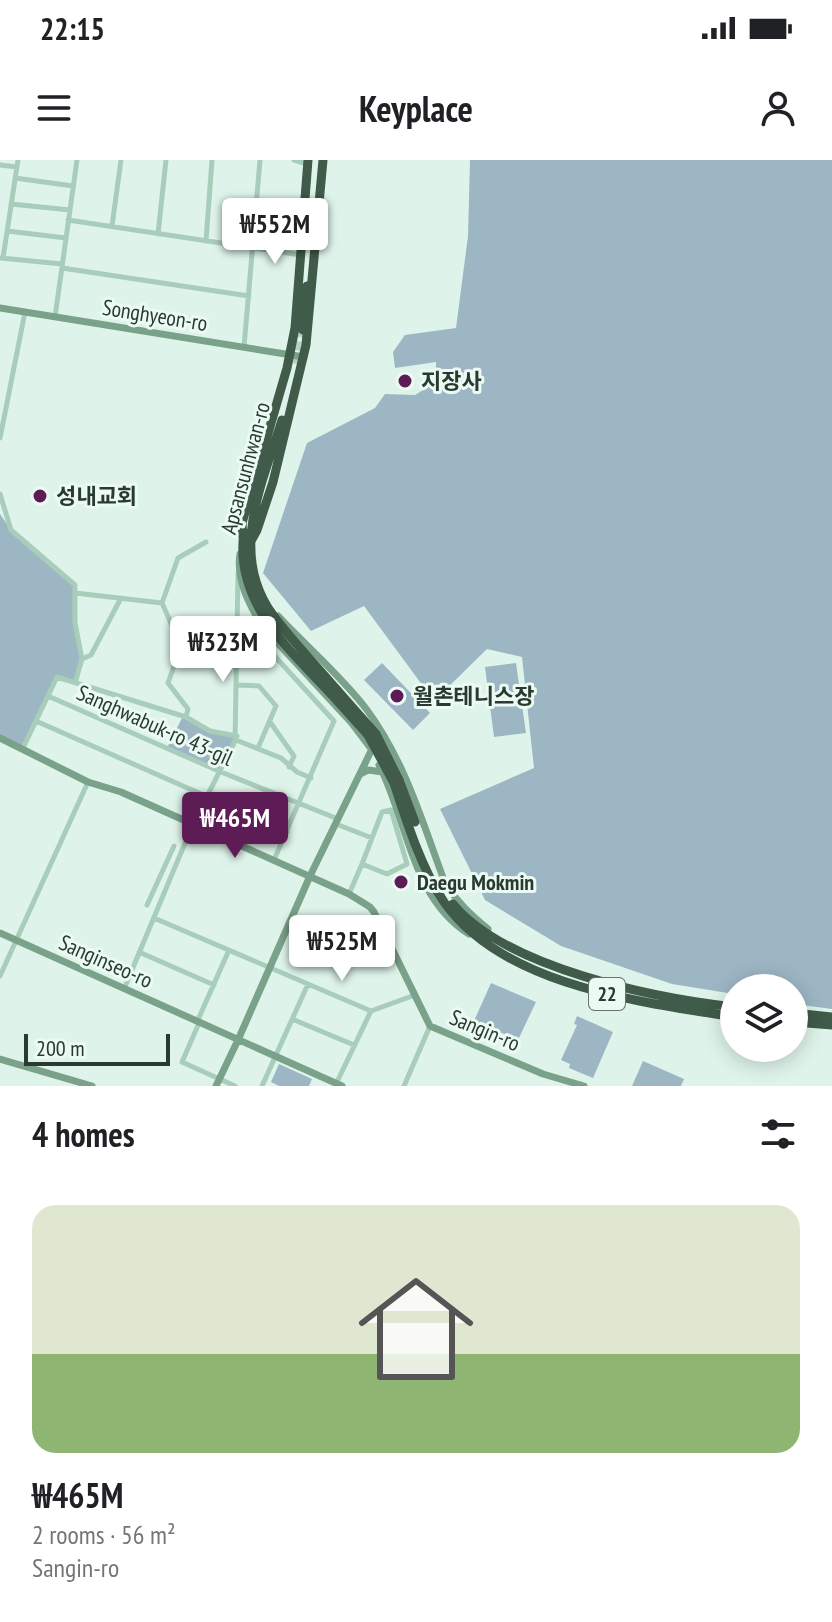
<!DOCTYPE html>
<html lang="en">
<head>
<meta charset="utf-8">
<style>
	:root { --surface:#fff; --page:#f2f2f2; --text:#202124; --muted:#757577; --accent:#5e1c57 }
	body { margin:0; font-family:"PT Sans Narrow","Noto Sans KR",sans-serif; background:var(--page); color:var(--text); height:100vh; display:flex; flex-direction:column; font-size:30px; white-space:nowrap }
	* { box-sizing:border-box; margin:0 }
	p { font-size:26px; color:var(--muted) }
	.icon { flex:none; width:44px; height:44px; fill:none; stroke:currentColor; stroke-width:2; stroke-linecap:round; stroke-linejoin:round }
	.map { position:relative; height:926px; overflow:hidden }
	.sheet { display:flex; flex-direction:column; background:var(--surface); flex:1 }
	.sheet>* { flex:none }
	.buttons { position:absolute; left:720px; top:814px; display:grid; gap:16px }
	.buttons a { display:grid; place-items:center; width:88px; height:88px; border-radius:50%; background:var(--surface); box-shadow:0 4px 20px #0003; font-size:40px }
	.scale { position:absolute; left:24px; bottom:20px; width:146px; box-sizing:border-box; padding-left:8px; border:4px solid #293a2f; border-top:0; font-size:22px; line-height:28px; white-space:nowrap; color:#293a2f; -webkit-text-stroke:6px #ebfbf4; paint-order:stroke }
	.price { position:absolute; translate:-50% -68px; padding:0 18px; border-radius:8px; background:#fff; color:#222; font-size:26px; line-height:52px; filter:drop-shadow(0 2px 4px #0008) }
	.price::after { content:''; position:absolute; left:50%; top:48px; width:24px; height:18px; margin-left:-12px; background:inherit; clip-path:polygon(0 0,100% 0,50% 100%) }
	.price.current { background:var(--accent); color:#fff }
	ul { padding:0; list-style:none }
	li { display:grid; align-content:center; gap:16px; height:424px; padding:0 32px }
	li span { display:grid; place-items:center; height:248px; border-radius:24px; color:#555 }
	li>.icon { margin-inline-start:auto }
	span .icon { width:144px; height:144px; fill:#fffc; stroke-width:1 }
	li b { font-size:34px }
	h2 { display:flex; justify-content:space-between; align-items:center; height:96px; padding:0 32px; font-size:34px }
	.status { display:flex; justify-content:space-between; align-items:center; height:56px; padding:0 40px; background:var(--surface); direction:ltr }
	.status svg { height:22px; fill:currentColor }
	header { display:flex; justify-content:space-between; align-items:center; height:104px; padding:0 32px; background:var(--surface); font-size:36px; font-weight:700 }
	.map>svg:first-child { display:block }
</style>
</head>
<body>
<div class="status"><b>22:15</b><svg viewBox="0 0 49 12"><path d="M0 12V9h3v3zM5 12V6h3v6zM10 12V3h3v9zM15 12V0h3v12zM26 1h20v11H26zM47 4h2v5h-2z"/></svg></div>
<header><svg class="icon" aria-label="menu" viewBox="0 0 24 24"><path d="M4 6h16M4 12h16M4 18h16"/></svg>Keyplace<svg class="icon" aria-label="person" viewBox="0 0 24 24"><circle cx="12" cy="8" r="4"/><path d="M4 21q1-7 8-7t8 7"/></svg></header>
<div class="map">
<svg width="832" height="926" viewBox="0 0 832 926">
	<rect width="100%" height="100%" fill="#def4ea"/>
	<!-- green -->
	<path fill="#9db6c4" d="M470,0h362v849l-38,-5v-16h-60v6l-62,-10 -111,-38 -76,-46 -45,-91 94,-41 -12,-111 -35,-8 -53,52 -70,-95 -53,25 -48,-58 44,-130 68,-35 10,-14 30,1 21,-13v-20l-41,6 -2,-16 12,-17 51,-7 12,-92z
		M0,354l11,16 64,55v38l7,36 -7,24 -18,-6 -34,71 -23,-10z
		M382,503l48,50 -17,17 -49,-50z
		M516,503l10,70 -32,4 -9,-70z
		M183,556l27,15 27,5 -16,36 -54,-24z
		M491,823l45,19 -18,38 -44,-19z
		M577,856l36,16 -20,46 -24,-10 1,-4 -9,-4 16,-35 -3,-1z
		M643,901l41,18 -3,7h-49z
		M279,904l33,15 -3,7h-30l-8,-4z"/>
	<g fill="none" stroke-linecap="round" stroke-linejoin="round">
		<!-- highway-tunnel -->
		<path stroke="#bacfc5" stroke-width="9" stroke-dasharray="9 4.5" stroke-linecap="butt" d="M297,204l6,-34"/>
		<!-- street -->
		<path stroke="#a9cdbb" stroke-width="5" d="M294,0l13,4
			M0,5l17,2
			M15,18l58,8
			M11,44l59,6
			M68,60l233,35
			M112,66l9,-66
			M7,71l59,7
			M158,74l8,-74
			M206,81l6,-81
			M1,98l61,6
			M3,98l15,-98
			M62,108l187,28
			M55,157l22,-157
			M244,187l16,-187
			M0,278l25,-126
			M0,334l11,36 64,55v38l7,36 -7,24
			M75,433l87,10
			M237,472l11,-5 86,94 -60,139
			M82,499l9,-4 30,-57
			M238,525l21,1 17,20 -18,42
			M48,536l173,76 117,47
			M186,557l2,-8 -20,-26 13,-37 -19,-43 16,-45 28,-16
			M36,561l251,111
			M270,562l24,34 -5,11
			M236,580l45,18 16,14 14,6
			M23,588l34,-71 129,40 24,14 27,5
			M336,664l36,14
			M349,734l13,-30 25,10 20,-10 -16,-54 -9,2 -20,52
			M147,745l27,-59
			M154,758l217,93 44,-16
			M139,792l75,33
			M0,816l88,-194
			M124,829l69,-165 42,-83 3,-167
			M292,859l62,26
			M197,862l32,-72
			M199,863l-17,39 53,24
			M336,924l35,-73
			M262,926l46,-102
			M404,926l26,-60"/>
		<!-- secondary -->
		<path stroke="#7aa18a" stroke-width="7" d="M0,148l304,49
			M240,394c-4,26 9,50 22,72l88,95 22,29
			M278,456c28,30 65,62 89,94 38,51 56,114 78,173 12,19 26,32 43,46
			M0,578l88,44 33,10 228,102 21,13 4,5 56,114 113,48 41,12
			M379,605c29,56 32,133 90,169
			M360,614l8,-4 15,2
			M0,773l342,153
			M0,899l92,27
			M216,926l22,-46 72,-164 62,-127"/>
		<!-- highway -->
		<path stroke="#405b49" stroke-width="9" d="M303,170l4,-44
			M282,260c-20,64 -54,134 -9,195 19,26 43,50 64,75
			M244,372c-10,70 43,115 87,162
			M243,377l-1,-14 45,-155 8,-40 13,-168
			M250,383l7,-13 16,-48 33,-137 17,-185
			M399,620l16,42
			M394,623c12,37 28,87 50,119 59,84 197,100 290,115
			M453,744c53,64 201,94 281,103
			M794,853l38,4
			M794,862l38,3"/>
		<!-- highway-bridge -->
		<path stroke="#405b49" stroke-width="9" d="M337,530l39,44 23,46
			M331,534l37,41 26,48"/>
	</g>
	<!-- markers -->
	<g fill="#5e1c57" stroke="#ebfbf4" stroke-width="3">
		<circle cx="405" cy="221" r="8"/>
		<circle cx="40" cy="336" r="8"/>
		<circle cx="397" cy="536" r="8"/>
		<circle cx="401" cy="722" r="8"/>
	</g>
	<g text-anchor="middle" stroke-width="6" stroke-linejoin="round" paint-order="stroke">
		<!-- shield labels -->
		<rect fill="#ebfbf4" stroke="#63746a" stroke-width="2" x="589" y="818" width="36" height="32" rx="6"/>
		<g font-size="20" font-weight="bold" fill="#293a2f">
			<text x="607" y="841">22</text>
		</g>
		<!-- street labels -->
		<g font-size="22" fill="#293a2f" stroke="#ebfbf4">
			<text transform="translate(155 155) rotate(9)" y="8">Songhyeon-ro</text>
			<text transform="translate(245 308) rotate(-75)" y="8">Apsansunhwan-ro</text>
			<text transform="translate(155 565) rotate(24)" y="8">Sanghwabuk-ro 43-gil</text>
			<text transform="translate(106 801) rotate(24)" y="8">Sanginseo-ro</text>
			<text transform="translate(485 870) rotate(23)" y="8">Sangin-ro</text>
		</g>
		<!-- poi labels -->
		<g font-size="22" font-weight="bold" fill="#293a2f" stroke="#ebfbf4" text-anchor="start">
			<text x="421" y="229">지장사</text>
			<text x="56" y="344">성내교회</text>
			<text x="413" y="544">월촌테니스장</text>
			<text x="417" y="730">Daegu Mokmin</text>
		</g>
	</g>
</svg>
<div class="buttons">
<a><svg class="icon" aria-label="layers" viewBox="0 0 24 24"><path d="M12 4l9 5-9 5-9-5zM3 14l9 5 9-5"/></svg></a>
</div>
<div class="scale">200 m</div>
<b class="price" style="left:275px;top:106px">₩552M</b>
<b class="price" style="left:223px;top:524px">₩323M</b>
<b class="price current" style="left:235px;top:700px">₩465M</b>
<b class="price" style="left:342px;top:823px">₩525M</b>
</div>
<section class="sheet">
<h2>4 homes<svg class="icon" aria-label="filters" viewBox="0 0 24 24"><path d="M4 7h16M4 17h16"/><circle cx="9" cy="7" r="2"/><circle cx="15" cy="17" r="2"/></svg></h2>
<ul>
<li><span style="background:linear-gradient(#dfe7d0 60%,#8fb573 0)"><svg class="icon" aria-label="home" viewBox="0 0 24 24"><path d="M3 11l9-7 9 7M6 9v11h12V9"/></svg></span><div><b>₩465M</b><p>2 rooms · 56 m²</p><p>Sangin-ro</p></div></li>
</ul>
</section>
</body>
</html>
